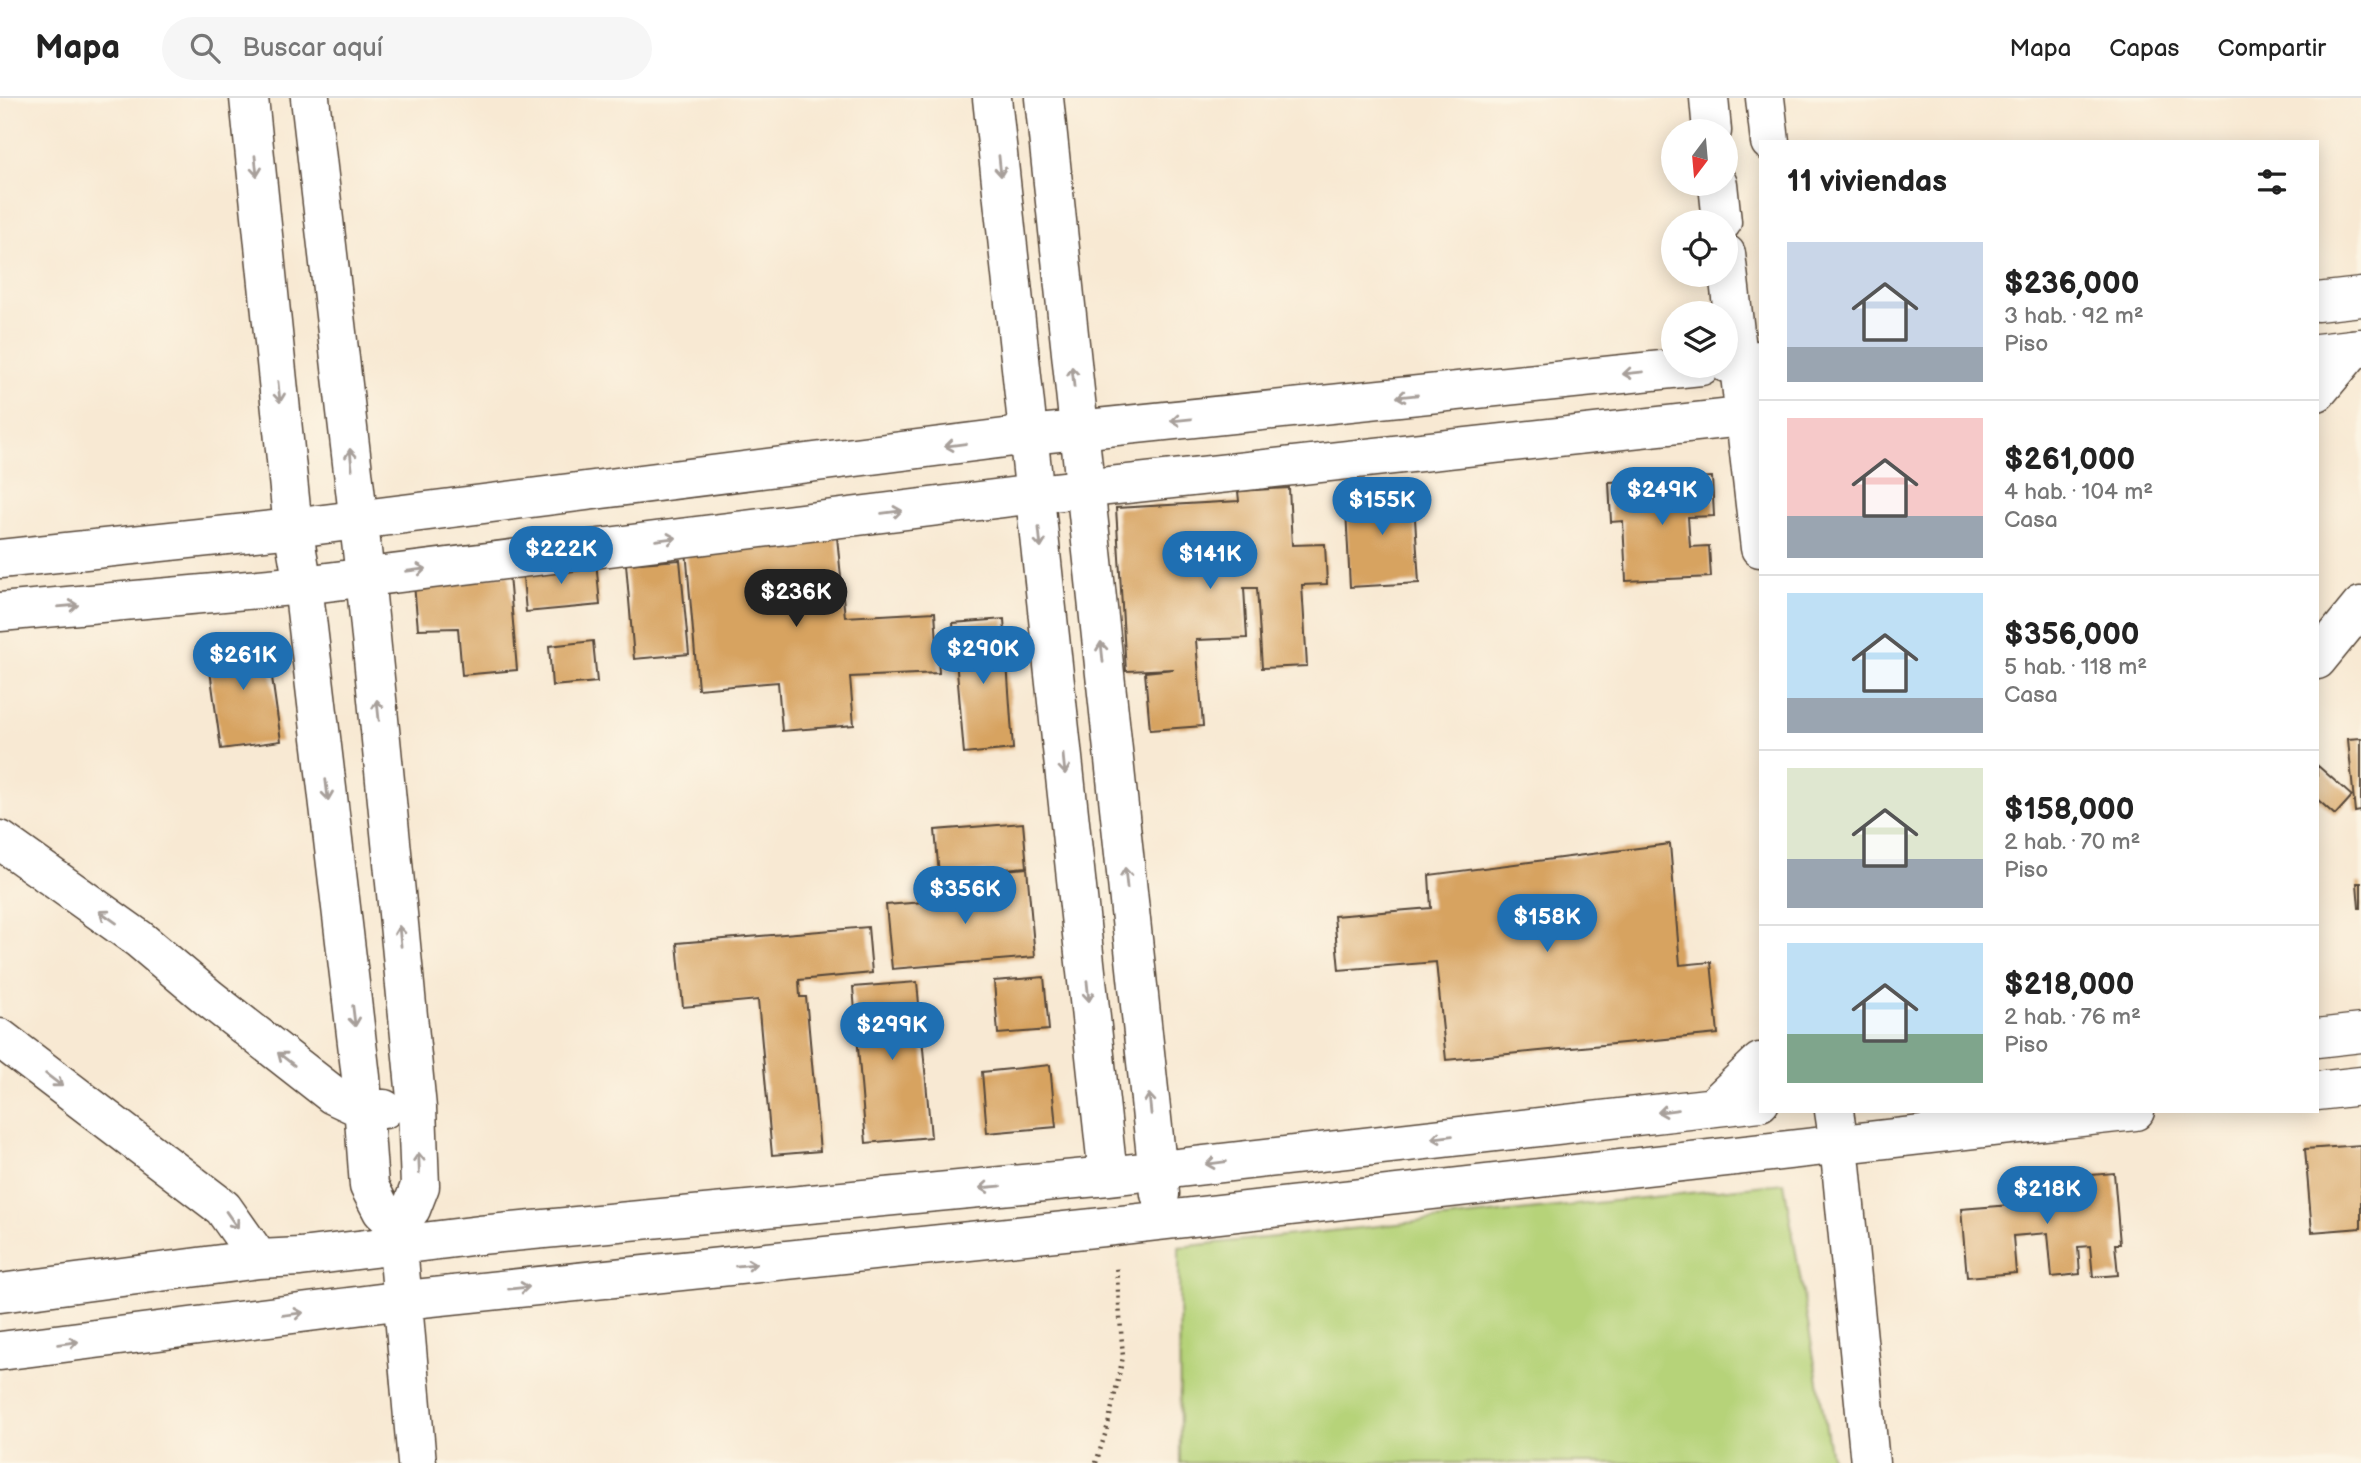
<!DOCTYPE html>
<html lang="es">
<head>
<meta charset="utf-8">
<style>
	:root { --surface:#fff; --page:#f6f6f6; --text:#222; --muted:#767676; --line:#e0e0e0; --accent:#1f6fb2 }
	body { margin:0; font-family:"Balsamiq Sans",sans-serif; background:var(--page); color:var(--text); height:100vh; display:flex; flex-direction:column; font-size:26px; white-space:nowrap }
	* { box-sizing:border-box; margin:0 }
	p { font-size:23px; color:var(--muted) }
	.icon { flex:none; width:38px; height:38px; fill:none; stroke:currentColor; stroke-width:2; stroke-linecap:round; stroke-linejoin:round }
	.map { position:relative; flex:1; overflow:hidden }
	.details { position:absolute; left:1759px; top:42px; width:560px; height:973px; display:flex; flex-direction:column; background:var(--surface); border-radius:0px; box-shadow:0 4px 18px #0003 }
	.details>* { flex:none }
	.needle { width:46px; rotate:196deg }
	.buttons { position:absolute; left:1661px; top:21px; display:grid; gap:14px }
	.buttons a { display:grid; place-items:center; width:77px; height:77px; border-radius:50%; background:var(--surface); box-shadow:0 4px 18px #0003; font-size:35px }
	.price { position:absolute; translate:-50% -60px; padding:0 16px; border-radius:24px; background:var(--accent); color:#fff; font-size:23px; line-height:46px; filter:drop-shadow(0 2px 4px #0008) }
	.price::after { content:''; position:absolute; left:50%; top:42px; width:21px; height:16px; margin-left:-10px; background:inherit; clip-path:polygon(0 0,100% 0,50% 100%) }
	.price.current { background:#222; color:#fff }
	ul { padding:0; list-style:none }
	li { display:flex; align-items:center; gap:21px; height:175px; padding:0 28px }
	li+li { border-top:2px solid var(--line) }
	li span { display:grid; place-items:center; flex:none; width:196px; height:140px; border-radius:0px; color:#555 }
	li>.icon { margin-inline-start:auto }
	span .icon { width:84px; height:84px; fill:#fffc; stroke-width:1 }
	li b { font-size:30px }
	h2 { display:flex; justify-content:space-between; align-items:center; height:84px; padding:0 28px; font-size:30px }
	header { display:flex; align-items:center; gap:42px; box-sizing:border-box; height:98px; padding:0 35px; background:var(--surface); border-bottom:2px solid var(--line) }
	header strong { font-size:33px }
	nav { display:flex; gap:38px; margin-inline-start:auto; font-size:24px }
	.search { width:490px; height:63px; background:var(--page); display:flex; align-items:center; gap:18px; box-sizing:border-box; padding:0 24px; border-radius:38px; color:var(--muted); font-size:26px }
	.map>svg:first-child { display:block }
</style>
</head>
<body>
<header>
<strong>Mapa</strong>
<div class="search"><svg class="icon" aria-label="search" viewBox="0 0 24 24"><circle cx="10" cy="10" r="6"/><path d="M15 15l6 6"/></svg>Buscar aquí</div>
<nav><a>Mapa</a><a>Capas</a><a>Compartir</a></nav>
</header>
<div class="map">
<svg width="2361" height="1365" viewBox="0 0 2361 1365">
	<rect width="100%" height="100%" fill="#fcf5e5"/>
	<filter id="ink" filterUnits="userSpaceOnUse"><feTurbulence type="fractalNoise" baseFrequency=".0143" numOctaves="2"/><feDisplacementMap in="SourceGraphic" scale="14" xChannelSelector="R" yChannelSelector="G"/><feConvolveMatrix kernelMatrix="1 2 1 2 8 2 1 2 1" color-interpolation-filters="sRGB"/></filter>
	<filter id="wash" filterUnits="userSpaceOnUse"><feTurbulence type="fractalNoise" baseFrequency=".00686" numOctaves="4" result="noise"/><feDisplacementMap in="SourceGraphic" scale="28" xChannelSelector="R" yChannelSelector="G"/><feGaussianBlur stdDeviation="1.57" result="paint"/><feColorMatrix in="noise" values="0 0 0 0 0 0 0 0 0 0 0 0 0 0 0 0 0 1.4 0 .05"/><feComposite in="paint" operator="in"/></filter>
	<g filter="url(#wash)">
		<rect width="100%" height="100%" fill="#f8e9d3"/>
		<!-- green -->
		<path fill="#b6d379" stroke="#787e4c" stroke-width="2" d="M1784,1085l48,280h-652l-1,-216z"/>
		<g id="blocks">
			<!-- building -->
			<path fill="#d7a360" d="M1712,379l2,39 -26,1 2,30 19,-1 2,31 -85,4 -3,-60 -12,1 -2,-40z
				M1413,388l6,97 -69,4 -5,-97z
				M1289,390l3,57 33,-1 2,40 -25,1 5,81 -45,2 -5,-80h-13l3,50 -51,2 7,86 -53,4 -5,-58 29,-3 -48,2 -10,-163 123,-7 -1,-10z
				M837,439l8,80 90,-5 4,61 -89,4 4,48 -72,6 -4,-49 -80,7 -12,-139z
				M596,462l4,45 -74,7 -4,-46z
				M680,462l9,94 -55,5 -8,-95z
				M509,477l8,95 -55,5 -4,-47 -40,1 -4,-45z
				M1004,521l9,130 -49,5 -11,-131z
				M266,537l15,106 -60,8 -15,-107z
				M593,543l4,41 -45,4 -3,-40z
				M2361,640v73l-6,1 -7,-73z
				M2317,667l35,31 -17,19 -18,-16z
				M1023,725l4,44 -88,8 -4,-45z
				M1670,746l10,121 31,-3 7,72 -272,26 -10,-98 -97,8 -5,-54 97,-8 -2,-33z
				M1027,770l8,89 -143,12 -6,-64 101,-8 -2,-25z
				M2357,785h4v25h-2z
				M868,829l4,46 -73,7 1,17h6l14,154 -48,4 -14,-155 -75,7 -6,-64z
				M1044,879l5,53 -51,4 -4,-53z
				M917,884l14,155 -65,6 -13,-156z
				M1050,967l6,62 -69,6 -5,-61z
				M2361,1047v83l-49,4 -7,-83z
				M2114,1075l6,71h-5l3,31 -25,2 -3,-31 -12,1 2,27 -28,3 -4,-44 -35,3 3,37 -49,4 -6,-68 50,-4 -3,-23z"/>
		</g>
	</g>
	<g filter="url(#ink)">
		<use href="#blocks" fill-opacity="0" stroke="#574739" stroke-width="2"/>
		<g fill="none" stroke-linecap="round" stroke-linejoin="round">
			<!-- street casing -->
			<g stroke="#574739" stroke-width="41">
				<path id="street" d="M249,0l44,430 10,57 58,492 8,109 13,25 14,13 21,239
					M310,0l55,478 52,532 3,78 -9,23 -15,15
					M992,0l116,1078
					M1044,0l116,1096
					M1709,0l3,33
					M1765,0l5,44
					M1718,86l4,38
					M1726,156l34,294
					M2317,294l36,-43
					M2317,562l44,-54
					M0,742l139,99 70,59 124,97 30,14h21
					M0,940l223,170 36,51
					M2317,940l44,-5
					M2317,993l44,-5
					M1714,1008l46,-44
					M1834,1013l5,33 31,319
					M0,1195l259,-34 41,-2 180,-22 628,-59 652,-74
					M0,1253l404,-51 709,-74 1022,-115"/>
			</g>
			<!-- secondary casing -->
			<g stroke="#574739" stroke-width="41">
				<path id="secondary" d="M2317,204l44,-5
					M2317,255l44,-5
					M1726,265l34,-3
					M0,461l293,-31 736,-93 672,-69
					M0,514l303,-27 732,-91 725,-79"/>
			</g>
			<!-- path -->
			<path stroke="#574739" stroke-width="4.5" stroke-dasharray="2 5" stroke-linecap="butt" d="M1096,1365l12,-38 15,-68 -7,-93"/>
			<!-- street -->
			<use href="#street" stroke="#fff" stroke-width="38"/>
			<!-- secondary -->
			<use href="#secondary" stroke="#fff" stroke-width="38"/>
		</g>
		<!-- one-way arrows -->
		<defs><path id="oneway-shaft" d="M-6 0H5M1.5-3L5.5 0L1.5 3" fill="none" stroke-width="1.6" stroke-linecap="round" stroke-linejoin="round" transform="scale(1.75)"/></defs>
		<g stroke="#a79f9a">
			<use href="#oneway-shaft" transform="translate(256 68) rotate(84)"/>
			<use href="#oneway-shaft" transform="translate(1000 68) rotate(84)"/>
			<use href="#oneway-shaft" transform="translate(1633 275) rotate(174)"/>
			<use href="#oneway-shaft" transform="translate(1073 279) rotate(-96)"/>
			<use href="#oneway-shaft" transform="translate(279 294) rotate(84)"/>
			<use href="#oneway-shaft" transform="translate(1407 298) rotate(174)"/>
			<use href="#oneway-shaft" transform="translate(1181 322) rotate(174)"/>
			<use href="#oneway-shaft" transform="translate(955 347) rotate(173)"/>
			<use href="#oneway-shaft" transform="translate(351 361) rotate(-96)"/>
			<use href="#oneway-shaft" transform="translate(892 414) rotate(-7)"/>
			<use href="#oneway-shaft" transform="translate(1040 440) rotate(84)"/>
			<use href="#oneway-shaft" transform="translate(666 441) rotate(-7)"/>
			<use href="#oneway-shaft" transform="translate(416 472) rotate(-7)"/>
			<use href="#oneway-shaft" transform="translate(68 508) rotate(-5)"/>
			<use href="#oneway-shaft" transform="translate(1102 554) rotate(-96)"/>
			<use href="#oneway-shaft" transform="translate(378 612) rotate(-96)"/>
			<use href="#oneway-shaft" transform="translate(1064 666) rotate(84)"/>
			<use href="#oneway-shaft" transform="translate(327 692) rotate(83)"/>
			<use href="#oneway-shaft" transform="translate(1126 780) rotate(-96)"/>
			<use href="#oneway-shaft" transform="translate(108 819) rotate(-145)"/>
			<use href="#oneway-shaft" transform="translate(400 838) rotate(-96)"/>
			<use href="#oneway-shaft" transform="translate(1088 893) rotate(84)"/>
			<use href="#oneway-shaft" transform="translate(354 918) rotate(83)"/>
			<use href="#oneway-shaft" transform="translate(286 961) rotate(-142)"/>
			<use href="#oneway-shaft" transform="translate(54 982) rotate(37)"/>
			<use href="#oneway-shaft" transform="translate(1150 1006) rotate(-96)"/>
			<use href="#oneway-shaft" transform="translate(1668 1013) rotate(173)"/>
			<use href="#oneway-shaft" transform="translate(1442 1039) rotate(173)"/>
			<use href="#oneway-shaft" transform="translate(419 1065) rotate(-92)"/>
			<use href="#oneway-shaft" transform="translate(1216 1065) rotate(173)"/>
			<use href="#oneway-shaft" transform="translate(990 1089) rotate(175)"/>
			<use href="#oneway-shaft" transform="translate(232 1122) rotate(55)"/>
			<use href="#oneway-shaft" transform="translate(746 1167) rotate(-6)"/>
			<use href="#oneway-shaft" transform="translate(519 1190) rotate(-6)"/>
			<use href="#oneway-shaft" transform="translate(293 1216) rotate(-7)"/>
			<use href="#oneway-shaft" transform="translate(68 1245) rotate(-7)"/>
		</g>
	</g>
</svg>
<div class="buttons">
<a><svg class="needle" viewBox="-14 -14 28 28"><path d="M0-13l5 13h-10z" fill="#e53935"/><path d="M0 13l5-13h-10z" fill="#767676"/></svg></a>
<a><svg class="icon" aria-label="locate" viewBox="0 0 24 24"><circle cx="12" cy="12" r="6"/><path d="M12 2v4M12 18v4M2 12h4M18 12h4"/></svg></a>
<a><svg class="icon" aria-label="layers" viewBox="0 0 24 24"><path d="M12 4l9 5-9 5-9-5zM3 14l9 5 9-5"/></svg></a>
</div>
<b class="price" style="left:1662px;top:429px">$249K</b>
<b class="price" style="left:1382px;top:439px">$155K</b>
<b class="price" style="left:561px;top:488px">$222K</b>
<b class="price" style="left:1210px;top:493px">$141K</b>
<b class="price current" style="left:796px;top:531px">$236K</b>
<b class="price" style="left:983px;top:588px">$290K</b>
<b class="price" style="left:243px;top:594px">$261K</b>
<b class="price" style="left:965px;top:828px">$356K</b>
<b class="price" style="left:1547px;top:856px">$158K</b>
<b class="price" style="left:892px;top:964px">$299K</b>
<b class="price" style="left:2047px;top:1128px">$218K</b>
<section class="details">
<h2>11 viviendas<svg class="icon" aria-label="filters" viewBox="0 0 24 24"><path d="M4 7h16M4 17h16"/><circle cx="9" cy="7" r="2"/><circle cx="15" cy="17" r="2"/></svg></h2>
<ul>
<li><span style="background:linear-gradient(#c9d6e8 75%,#9aa5b1 0)"><svg class="icon" aria-label="home" viewBox="0 0 24 24"><path d="M3 11l9-7 9 7M6 9v11h12V9"/></svg></span><div><b>$236,000</b><p>3 hab. · 92 m²</p><p>Piso</p></div></li>
<li><span style="background:linear-gradient(#f6c9c9 70%,#9aa5b1 0)"><svg class="icon" aria-label="home" viewBox="0 0 24 24"><path d="M3 11l9-7 9 7M6 9v11h12V9"/></svg></span><div><b>$261,000</b><p>4 hab. · 104 m²</p><p>Casa</p></div></li>
<li><span style="background:linear-gradient(#bfe0f5 75%,#9aa5b1 0)"><svg class="icon" aria-label="home" viewBox="0 0 24 24"><path d="M3 11l9-7 9 7M6 9v11h12V9"/></svg></span><div><b>$356,000</b><p>5 hab. · 118 m²</p><p>Casa</p></div></li>
<li><span style="background:linear-gradient(#dfe7d0 65%,#9aa5b1 0)"><svg class="icon" aria-label="home" viewBox="0 0 24 24"><path d="M3 11l9-7 9 7M6 9v11h12V9"/></svg></span><div><b>$158,000</b><p>2 hab. · 70 m²</p><p>Piso</p></div></li>
<li><span style="background:linear-gradient(#bfe0f5 65%,#7fa58c 0)"><svg class="icon" aria-label="home" viewBox="0 0 24 24"><path d="M3 11l9-7 9 7M6 9v11h12V9"/></svg></span><div><b>$218,000</b><p>2 hab. · 76 m²</p><p>Piso</p></div></li>
</ul>
</section>
</div>
</body>
</html>
